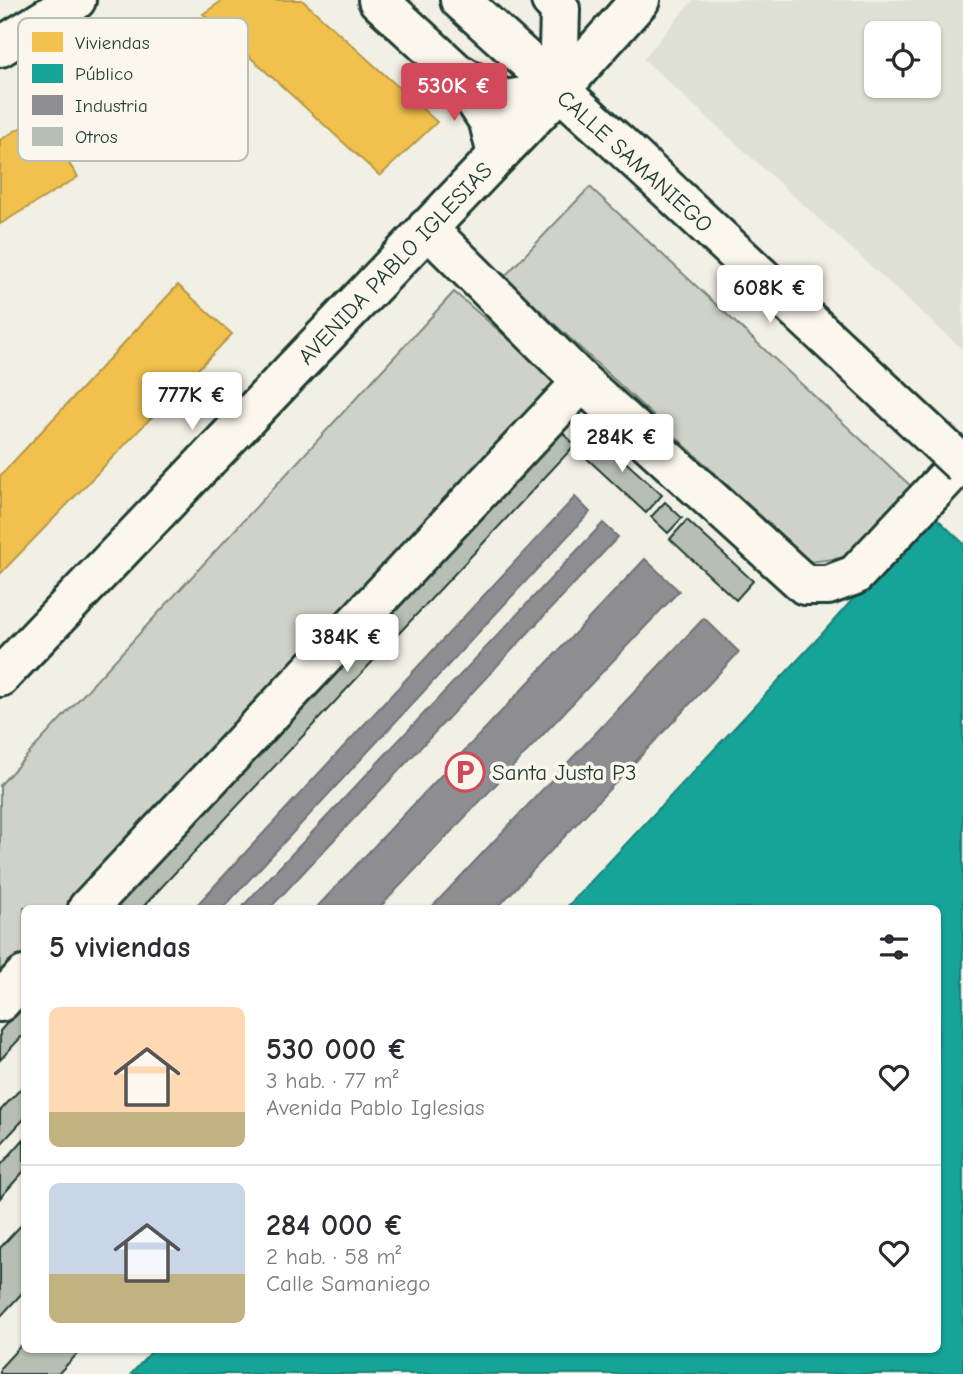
<!DOCTYPE html>
<html lang="es">
<head>
<meta charset="utf-8">
<style>
	:root { --surface:#fff; --page:#f2f2f3; --text:#2b2b33; --muted:#7c7c81; --line:#e1e1e2; --accent:#d1495b }
	body { margin:0; font-family:"Comic Neue",sans-serif; background:var(--page); color:var(--text); height:100vh; display:flex; flex-direction:column; font-size:26px; white-space:nowrap }
	* { box-sizing:border-box; margin:0 }
	p { font-size:23px; color:var(--muted) }
	.icon { flex:none; width:38px; height:38px; fill:none; stroke:currentColor; stroke-width:2; stroke-linecap:round; stroke-linejoin:round }
	.map { position:relative; flex:1; overflow:hidden }
	.panel { position:absolute; left:21px; top:905px; width:920px; height:448px; display:flex; flex-direction:column; background:var(--surface); border-radius:10px; box-shadow:0 2px 5px #0004 }
	.panel>* { flex:none }
	.fabs { position:absolute; left:864px; top:21px; display:grid; gap:14px }
	.fabs a { display:grid; place-items:center; width:77px; height:77px; border-radius:10px; background:var(--surface); box-shadow:0 2px 5px #0004; font-size:35px }
	.price { position:absolute; translate:-50% -60px; padding:0 16px; border-radius:7px; background:#fff; color:#222; font-size:23px; line-height:46px; filter:drop-shadow(0 2px 4px #0008) }
	.price::after { content:''; position:absolute; left:50%; top:42px; width:21px; height:16px; margin-left:-10px; background:inherit; clip-path:polygon(0 0,100% 0,50% 100%) }
	.price.selected { background:var(--accent); color:#fff }
	ul { padding:0; list-style:none }
	li { display:flex; align-items:center; gap:21px; height:175px; padding:0 28px }
	li+li { border-top:2px solid var(--line) }
	li span { display:grid; place-items:center; flex:none; width:196px; height:140px; border-radius:10px; color:#555 }
	li>.icon { margin-inline-start:auto }
	span .icon { width:84px; height:84px; fill:#fffc; stroke-width:1 }
	li b { font-size:30px }
	h2 { display:flex; justify-content:space-between; align-items:center; height:84px; padding:0 28px; font-size:30px }
	.map>svg:first-child { display:block }
</style>
</head>
<body>
<div class="map">
<svg width="963" height="1374" viewBox="0 0 963 1374">
	<rect width="100%" height="100%" fill="#f2f0e5"/>
	<filter id="ink" filterUnits="userSpaceOnUse"><feTurbulence type="fractalNoise" baseFrequency=".0143" numOctaves="2"/><feDisplacementMap in="SourceGraphic" scale="14" xChannelSelector="R" yChannelSelector="G"/><feConvolveMatrix kernelMatrix="1 2 1 2 8 2 1 2 1" color-interpolation-filters="sRGB"/></filter>
	<g filter="url(#ink)">
		<!-- built -->
		<path fill="#e0e1d6" fill-rule="evenodd" d="M693,0h270v350l-320,-291zM877,33h52v53h-52z"/>
		<!-- green -->
		<path fill="#cfd2c8" stroke="#77887e" stroke-width="2" d="M590,187l323,301 -64,69 -39,5 -306,-285z
			M454,292l107,92 -492,524h-45v48l-24,26v-197z"/>
		<!-- homes -->
		<path fill="#f2c14e" stroke="#b39946" stroke-width="2" d="M223,0h79l135,122 -57,54 -177,-162z
			M38,117l40,60 -78,47v-84z
			M178,285l54,49 -232,240v-98z"/>
		<!-- public -->
		<path fill="#17a398" stroke="#19847a" stroke-width="2" d="M930,512l33,31v831h-832l23,-25h784v-441h-372l255,-273z"/>
		<!-- industry -->
		<path fill="#8d8d92" stroke="#6c7576" stroke-width="2" d="M575,497l15,15 -367,396h-29z
			M603,523l15,14 -348,371h-29z
			M645,559l34,32 -300,317h-63z
			M704,618l35,34 -242,256h-66z"/>
		<!-- building -->
		<path fill="#b7beb3" stroke="#1f3d34" stroke-width="2" d="M561,431l14,14 -433,463h-28z
			M597,436l65,59 -16,18 -65,-60z
			M665,502l17,16 -14,15 -17,-16z
			M687,520l66,61 -17,19 -66,-61z
			M24,1004v30l-24,26v-29z
			M24,1085v34l-24,26v-34z
			M24,1139v32l-24,27v-32z
			M24,1222v69l-24,26v-69z
			M24,1342v7h58l-24,25h-58v-6z"/>
		<g fill="none" stroke-linecap="round" stroke-linejoin="round">
			<!-- minor casing -->
			<g stroke="#1f3d34" stroke-width="44">
				<path id="minor" d="M378,0l78,72 48,28 54,-8
					M551,0l9,9 -2,83
					M0,47l76,-47
					M461,79l28,43 8,33
					M558,92l82,-92
					M427,228l155,154 223,203h23l27,-10 108,-115
					M88,908l494,-526
					M0,1002l24,-26"/>
			</g>
			<!-- major casing -->
			<g stroke="#1f3d34" stroke-width="44">
				<g id="major">
					<path d="M460,0l157,142"/>
					<path id="s1" d="M0,677l558,-585"/>
				</g>
			</g>
			<!-- minor -->
			<use href="#minor" stroke="#fbf7ec" stroke-width="38"/>
			<!-- major -->
			<use href="#major" stroke="#fbf7ec" stroke-width="38"/>
			<!-- major-bridge casing -->
			<g stroke="#1f3d34" stroke-width="44" stroke-linecap="butt">
				<path id="major-bridge" d="M617,142l346,323"/>
			</g>
			<!-- major-bridge -->
			<use href="#major-bridge" stroke="#fbf7ec" stroke-width="38"/>
		</g>
	</g>
	<!-- icons -->
	<defs>
		<g id="parking-ring" transform="scale(2.0125)"><circle r="9.5" fill="#fbf7ec" stroke="#d1495b" stroke-width="1.5"/><path d="M-3.5-5.5H1a3.5 3.5 0 0 1 0 7H-1V5.5H-3.5ZM-1-3.4V-.6H.8a1.4 1.4 0 0 0 0-2.8Z" fill="#d1495b"/></g>
	</defs>
	<g fill-rule="evenodd">
		<use href="#parking-ring" x="465" y="772"/>
	</g>
	<g text-anchor="middle" stroke-width="7" stroke-linejoin="round" paint-order="stroke">
		<!-- street labels -->
		<g font-size="23" fill="#1f3d34" stroke="#fbf7ec">
			<text transform="translate(635 161) rotate(42)" y="8">CALLE SAMANIEGO</text>
			<text dy="8" stroke="none"><textPath href="#s1" startOffset="572">AVENIDA PABLO IGLESIAS</textPath></text>
		</g>
		<!-- poi labels -->
		<g font-size="23" fill="#1f3d34" stroke="#fbf7ec" text-anchor="start">
			<text x="492" y="780">Santa Justa P3</text>
		</g>
	</g>
	<!-- legend -->
	<rect x="18" y="18" width="230" height="143" rx="10" fill="#fbf7ec" stroke="#b9bfb5" stroke-width="2"/>
	<rect x="32" y="32" width="31" height="20" fill="#f2c14e"/>
	<rect x="32" y="64" width="31" height="19" fill="#17a398"/>
	<rect x="32" y="95" width="31" height="20" fill="#8d8d92"/>
	<rect x="32" y="127" width="31" height="19" fill="#b7beb3"/>
	<g font-size="19" fill="#1f3d34">
		<text x="75" y="49">Viviendas</text>
		<text x="75" y="80">Público</text>
		<text x="75" y="112">Industria</text>
		<text x="75" y="143">Otros</text>
	</g>
</svg>
<div class="fabs">
<a><svg class="icon" aria-label="locate" viewBox="0 0 24 24"><circle cx="12" cy="12" r="6"/><path d="M12 2v4M12 18v4M2 12h4M18 12h4"/></svg></a>
</div>
<b class="price selected" style="left:454px;top:123px">530K €</b>
<b class="price" style="left:770px;top:325px">608K €</b>
<b class="price" style="left:192px;top:432px">777K €</b>
<b class="price" style="left:622px;top:474px">284K €</b>
<b class="price" style="left:347px;top:674px">384K €</b>
<section class="panel">
<h2>5 viviendas<svg class="icon" aria-label="filters" viewBox="0 0 24 24"><path d="M4 7h16M4 17h16"/><circle cx="9" cy="7" r="2"/><circle cx="15" cy="17" r="2"/></svg></h2>
<ul>
<li><span style="background:linear-gradient(#ffd9b3 75%,#c2b280 0)"><svg class="icon" aria-label="home" viewBox="0 0 24 24"><path d="M3 11l9-7 9 7M6 9v11h12V9"/></svg></span><div><b>530 000 €</b><p>3 hab. · 77 m²</p><p>Avenida Pablo Iglesias</p></div><svg class="icon" aria-label="heart" viewBox="0 0 24 24"><path d="M12 20l-8-8c-3-5 5-10 8-4 3-6 11-1 8 4z"/></svg></li>
<li><span style="background:linear-gradient(#c9d6e8 65%,#c2b280 0)"><svg class="icon" aria-label="home" viewBox="0 0 24 24"><path d="M3 11l9-7 9 7M6 9v11h12V9"/></svg></span><div><b>284 000 €</b><p>2 hab. · 58 m²</p><p>Calle Samaniego</p></div><svg class="icon" aria-label="heart" viewBox="0 0 24 24"><path d="M12 20l-8-8c-3-5 5-10 8-4 3-6 11-1 8 4z"/></svg></li>
</ul>
</section>
</div>
</body>
</html>
